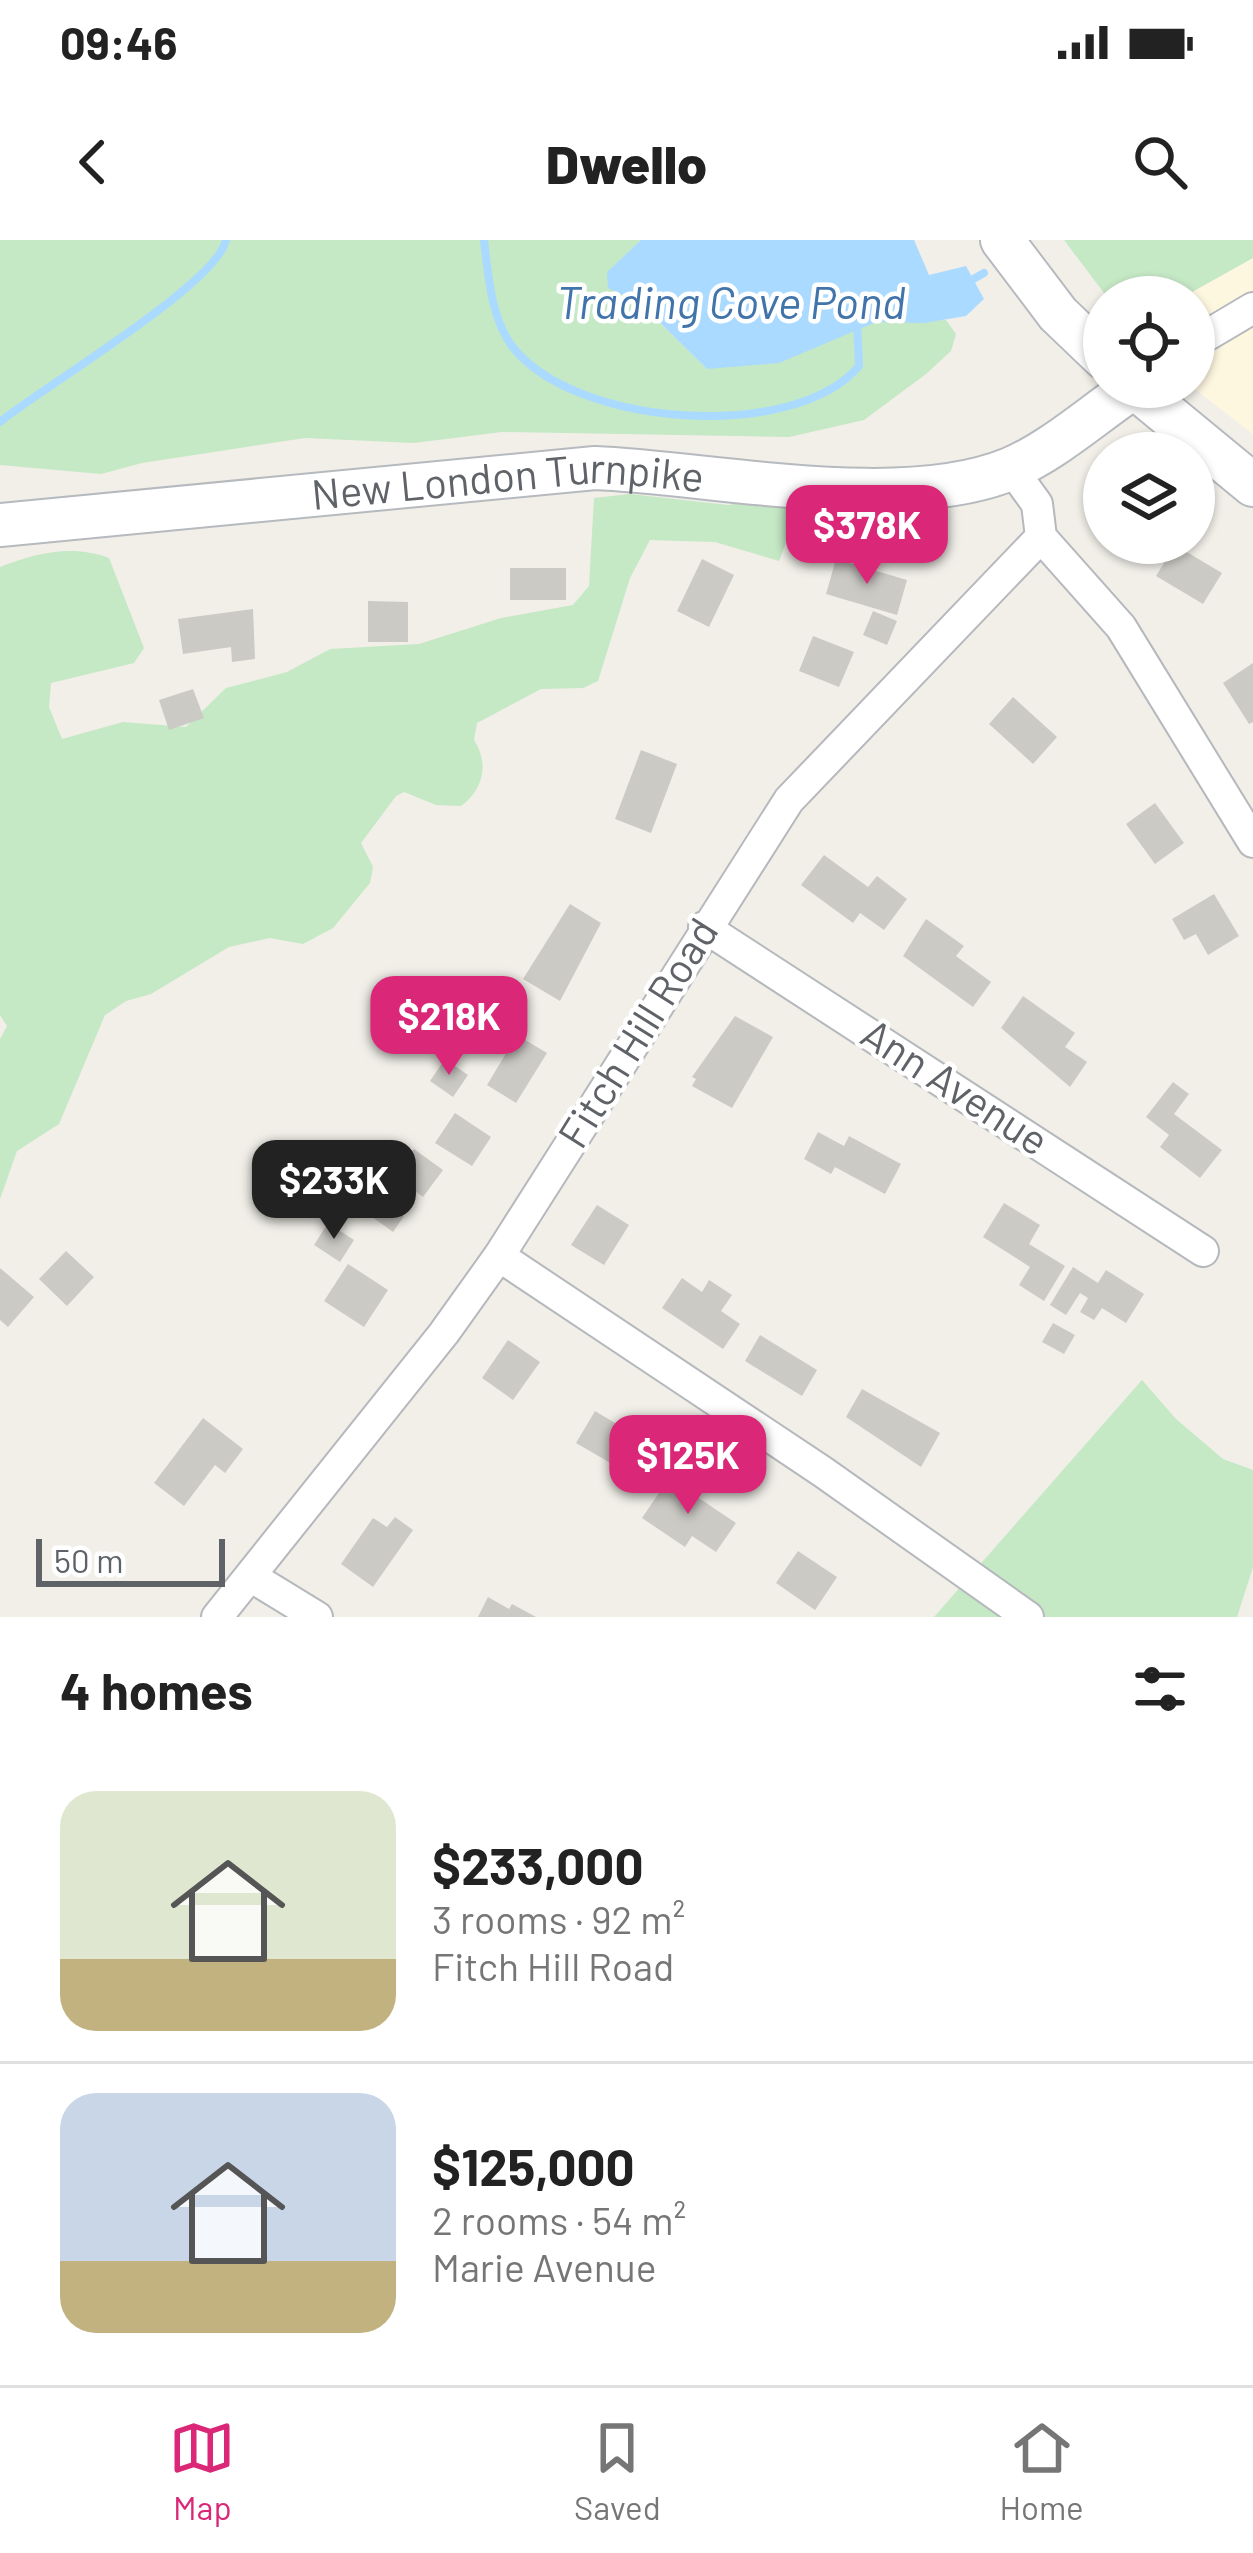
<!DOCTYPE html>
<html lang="en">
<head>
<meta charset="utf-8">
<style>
	:root { --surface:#fff; --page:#f6f6f6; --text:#222; --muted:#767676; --line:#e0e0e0; --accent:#db2777 }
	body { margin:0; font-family:Barlow,sans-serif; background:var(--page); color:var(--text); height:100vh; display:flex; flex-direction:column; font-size:45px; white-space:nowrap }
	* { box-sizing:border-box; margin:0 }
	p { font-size:39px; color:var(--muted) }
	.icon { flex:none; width:66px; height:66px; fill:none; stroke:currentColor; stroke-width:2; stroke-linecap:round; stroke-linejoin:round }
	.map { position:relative; height:1377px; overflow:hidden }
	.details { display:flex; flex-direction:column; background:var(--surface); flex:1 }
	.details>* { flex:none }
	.fabs { position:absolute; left:1083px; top:36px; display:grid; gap:24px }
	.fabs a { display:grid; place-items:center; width:132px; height:132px; border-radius:50%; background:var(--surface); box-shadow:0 3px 9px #0004; font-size:60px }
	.scale { position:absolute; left:36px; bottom:30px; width:189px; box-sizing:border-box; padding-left:12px; border:6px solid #5f6368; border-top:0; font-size:33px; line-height:42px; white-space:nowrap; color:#5f6368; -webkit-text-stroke:9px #fff; paint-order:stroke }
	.price { position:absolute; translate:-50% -102px; padding:0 27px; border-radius:24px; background:var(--accent); color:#fff; font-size:39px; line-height:78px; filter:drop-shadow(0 3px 6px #0008) }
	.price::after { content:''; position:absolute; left:50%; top:72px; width:36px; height:27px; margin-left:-18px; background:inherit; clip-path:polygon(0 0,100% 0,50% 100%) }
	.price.selected { background:#222; color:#fff }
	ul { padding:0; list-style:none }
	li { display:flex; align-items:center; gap:36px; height:300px; padding:0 60px }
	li+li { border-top:3px solid var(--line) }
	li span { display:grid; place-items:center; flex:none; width:336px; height:240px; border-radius:36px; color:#555 }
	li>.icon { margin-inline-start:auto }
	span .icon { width:144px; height:144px; fill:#fffc; stroke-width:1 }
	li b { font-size:51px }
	h2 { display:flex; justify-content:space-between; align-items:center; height:144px; padding:0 60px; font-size:51px }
	.status { display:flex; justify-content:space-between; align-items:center; height:84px; padding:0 60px; background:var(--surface); direction:ltr }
	.status svg { height:33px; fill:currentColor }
	header { display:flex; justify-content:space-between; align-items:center; height:156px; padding:0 60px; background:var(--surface); font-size:54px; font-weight:800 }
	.tabs { display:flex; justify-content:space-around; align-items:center; height:168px; border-top:3px solid var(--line); background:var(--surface); font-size:33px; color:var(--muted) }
	.tabs a { display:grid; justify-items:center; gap:6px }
	.tabs .selected { color:var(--accent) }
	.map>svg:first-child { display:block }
</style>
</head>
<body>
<div class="status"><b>09:46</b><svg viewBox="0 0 49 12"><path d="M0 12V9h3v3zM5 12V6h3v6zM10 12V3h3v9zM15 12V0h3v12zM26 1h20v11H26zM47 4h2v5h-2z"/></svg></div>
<header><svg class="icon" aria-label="back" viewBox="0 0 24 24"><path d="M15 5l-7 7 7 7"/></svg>Dwello<svg class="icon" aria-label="search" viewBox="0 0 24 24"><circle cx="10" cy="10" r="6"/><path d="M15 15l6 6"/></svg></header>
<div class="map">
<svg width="1253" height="1377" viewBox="0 0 1253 1377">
	<rect width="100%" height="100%" fill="#f1efe8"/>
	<!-- commercial -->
	<path fill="#fef7e0" d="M1253,18v176l-61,-47 2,-90h-11z"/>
	<!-- green -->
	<path fill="#c5e8c5" d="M0,0h641l-33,32 99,97 169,-47 70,-2 10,14 -5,17 -25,23 -62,46 -75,17 -287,-5 -88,11 -109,-5 -163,25 -41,11 -101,-9z
		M1064,0h189v18l-70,39h-76z
		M630,254l98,11 44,-7 15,9 7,15 -15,39 -64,-19 -65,-2 -20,38 -32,103 -15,7 -42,1 -64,34 -3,17c15,23 10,49 -13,66l-25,-1 -32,-13 -8,4 -35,47 12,24 -3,16 -37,45 -30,16 -33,-6 -41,9 -78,47 -25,7 -21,14 -46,109 -42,27 -17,48v-160l7,-13 -7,-11v-448c35,-14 73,-23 109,-9l35,90 -10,15 -83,20 -2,24 13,32 61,-17 63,5 40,-39 61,-16 43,-23 89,-5 82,-26 72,-13 16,-19 5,-88z
		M1142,1140l34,39 47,40 30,11v97l-16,50h-303z"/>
	<!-- water -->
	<path fill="#aadaff" d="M641,0h273l15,35 37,-9 18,33 -18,17 -42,7 -48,-1 -97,41 -72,6 -67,-66 -32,-15 -1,-16z"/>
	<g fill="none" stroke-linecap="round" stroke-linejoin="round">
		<!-- stream -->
		<path stroke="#aadaff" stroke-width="8" d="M484,0c4,34 7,78 28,106 61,81 282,97 347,20l-2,-44
			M968,42l16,-9
			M0,182c44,-36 216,-137 226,-182"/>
	</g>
	<!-- building -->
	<path fill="#cccac5" d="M1175,305l47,28 -19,31 -47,-28z
		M702,319l32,16 -25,52 -32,-16z
		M836,319l71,21 -10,35 -71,-21z
		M510,328h56v32h-56z
		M368,361l40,1v40h-40z
		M253,369l2,50 -23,3 -1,-15 -48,7 -5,-35z
		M873,371l24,10 -10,24 -24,-10z
		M813,396l41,16 -15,35 -40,-16z
		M1253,423v59l-4,2 -26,-41z
		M193,449l11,29 -35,12 -10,-30z
		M1013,457l44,40 -24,27 -44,-40z
		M641,510l36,14 -26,69 -36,-14z
		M1155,563l29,40 -29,21 -29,-40z
		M824,615l44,32 9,-11 30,23 -23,31 -24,-17 -7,10 -52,-38z
		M1214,654l25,42 -31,19 -12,-21 -12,6 -12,-21z
		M570,664l31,19 -41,78 -37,-22z
		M926,679l38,27 -8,10 35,26 -18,25 -70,-51z
		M1023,756l52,37 -10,14 22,15 -17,25 -69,-59z
		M735,776l38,21 -41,71 -40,-22 4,-7 -4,-2z
		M517,795l30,18 -31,50 -29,-18z
		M445,819l23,16 -15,22 -23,-16z
		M1173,842l16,12 -15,20 48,36 -22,28 -40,-31 9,-12 -23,-18z
		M455,873l36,24 -19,29 -37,-23z
		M818,892l26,14 5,-10 52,28 -16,30 -50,-27 -4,7 -27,-15z
		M414,909l29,21 -20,27 -29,-22z
		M379,958l25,18 -11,16 -25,-18z
		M1004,963l36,22 -11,19 36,22 -21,35 -25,-16 11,-18 -47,-30z
		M597,965l32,20 -25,40 -33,-20z
		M328,983l26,17 -14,22 -26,-17z
		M66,1011l28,26 -27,29 -28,-27z
		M348,1024l40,26 -24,37 -40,-26z
		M1073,1027l25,16 8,-13 38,24 -18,29 -24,-15 -8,12 -14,-8 8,-14 -8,-5 -14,22 -16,-10z
		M0,1028l34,29 -26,30 -8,-7z
		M682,1038l20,14 7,-12 23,15 -11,16 19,13 -17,25 -61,-41z
		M1053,1083l22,12 -11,19 -22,-12z
		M760,1095l57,35 -15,26 -57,-35z
		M508,1100l32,22 -27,38 -31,-22z
		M862,1149l78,44 -19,34 -75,-50z
		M595,1171l30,18 5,-8 20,11 -24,40 -50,-29z
		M203,1178l40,31 -18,24 -10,-8 -31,41 -30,-23z
		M669,1238l67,45 -20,29 -24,-16 -7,11 -43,-29z
		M395,1277l18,13 -40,57 -32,-23 32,-46 14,9z
		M798,1311l39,26 -22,33 -39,-27z
		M488,1357l21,12 3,-5 24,13h-58z"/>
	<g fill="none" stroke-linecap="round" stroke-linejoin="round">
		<!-- minor casing -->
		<g stroke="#b5b8bc" stroke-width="34">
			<path id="minor" d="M1194,103l59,-35
				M1041,297l80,90 132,215
				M704,687l499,324
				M499,1016l324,216 205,145
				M250,1336l67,41
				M217,1377l227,-284 55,-77 290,-456 252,-263 -4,-33 -26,-36"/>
		</g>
		<!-- secondary casing -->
		<g stroke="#b6babf" stroke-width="46">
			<g id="secondary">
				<path d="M1002,0l56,74 46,44"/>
				<path d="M1134,147l119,98"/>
				<path id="s1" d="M0,285l595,-57c119,5 305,46 415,1 43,-18 85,-56 124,-82"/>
			</g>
		</g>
		<!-- minor -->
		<use href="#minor" stroke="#fff" stroke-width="30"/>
		<!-- secondary -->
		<use href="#secondary" stroke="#fff" stroke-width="42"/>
	</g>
	<g text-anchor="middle" stroke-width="9" stroke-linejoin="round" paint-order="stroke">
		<!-- street labels -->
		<g font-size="42" fill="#5f6368" stroke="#fff">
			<text dy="15" stroke="none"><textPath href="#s1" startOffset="510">New London Turnpike</textPath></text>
			<text transform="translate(638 793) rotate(-58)" y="15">Fitch Hill Road</text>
			<text transform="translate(955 847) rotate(33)" y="15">Ann Avenue</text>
		</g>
		<!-- water labels -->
		<g font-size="45" font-style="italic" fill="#4174aa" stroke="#fff">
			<text x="731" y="79">Trading Cove Pond</text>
		</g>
	</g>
</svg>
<div class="fabs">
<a><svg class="icon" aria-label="locate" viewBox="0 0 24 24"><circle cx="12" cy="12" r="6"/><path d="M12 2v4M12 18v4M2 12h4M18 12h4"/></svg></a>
<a><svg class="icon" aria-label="layers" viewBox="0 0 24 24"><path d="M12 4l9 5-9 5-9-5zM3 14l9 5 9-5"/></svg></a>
</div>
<div class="scale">50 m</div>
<b class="price" style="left:867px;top:347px">$378K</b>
<b class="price" style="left:449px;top:838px">$218K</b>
<b class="price selected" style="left:334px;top:1002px">$233K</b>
<b class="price" style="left:688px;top:1277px">$125K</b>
</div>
<section class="details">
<h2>4 homes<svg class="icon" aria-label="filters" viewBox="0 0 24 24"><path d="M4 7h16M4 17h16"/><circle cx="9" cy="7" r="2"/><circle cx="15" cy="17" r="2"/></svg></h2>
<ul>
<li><span style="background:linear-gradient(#dfe7d0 70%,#c2b280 0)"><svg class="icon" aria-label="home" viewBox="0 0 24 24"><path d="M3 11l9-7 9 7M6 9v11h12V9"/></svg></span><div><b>$233,000</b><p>3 rooms · 92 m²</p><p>Fitch Hill Road</p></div></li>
<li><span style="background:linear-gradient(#c9d6e8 70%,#c2b280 0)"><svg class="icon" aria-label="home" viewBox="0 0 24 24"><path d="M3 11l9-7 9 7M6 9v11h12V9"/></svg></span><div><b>$125,000</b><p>2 rooms · 54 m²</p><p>Marie Avenue</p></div></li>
</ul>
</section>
<nav class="tabs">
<a class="selected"><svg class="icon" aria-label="map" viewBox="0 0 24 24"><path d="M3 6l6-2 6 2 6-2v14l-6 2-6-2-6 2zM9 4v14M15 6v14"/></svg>Map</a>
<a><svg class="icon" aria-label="saved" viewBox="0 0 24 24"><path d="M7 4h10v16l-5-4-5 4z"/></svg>Saved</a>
<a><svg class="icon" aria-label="home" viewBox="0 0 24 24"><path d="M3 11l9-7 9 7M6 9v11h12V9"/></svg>Home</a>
</nav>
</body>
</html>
